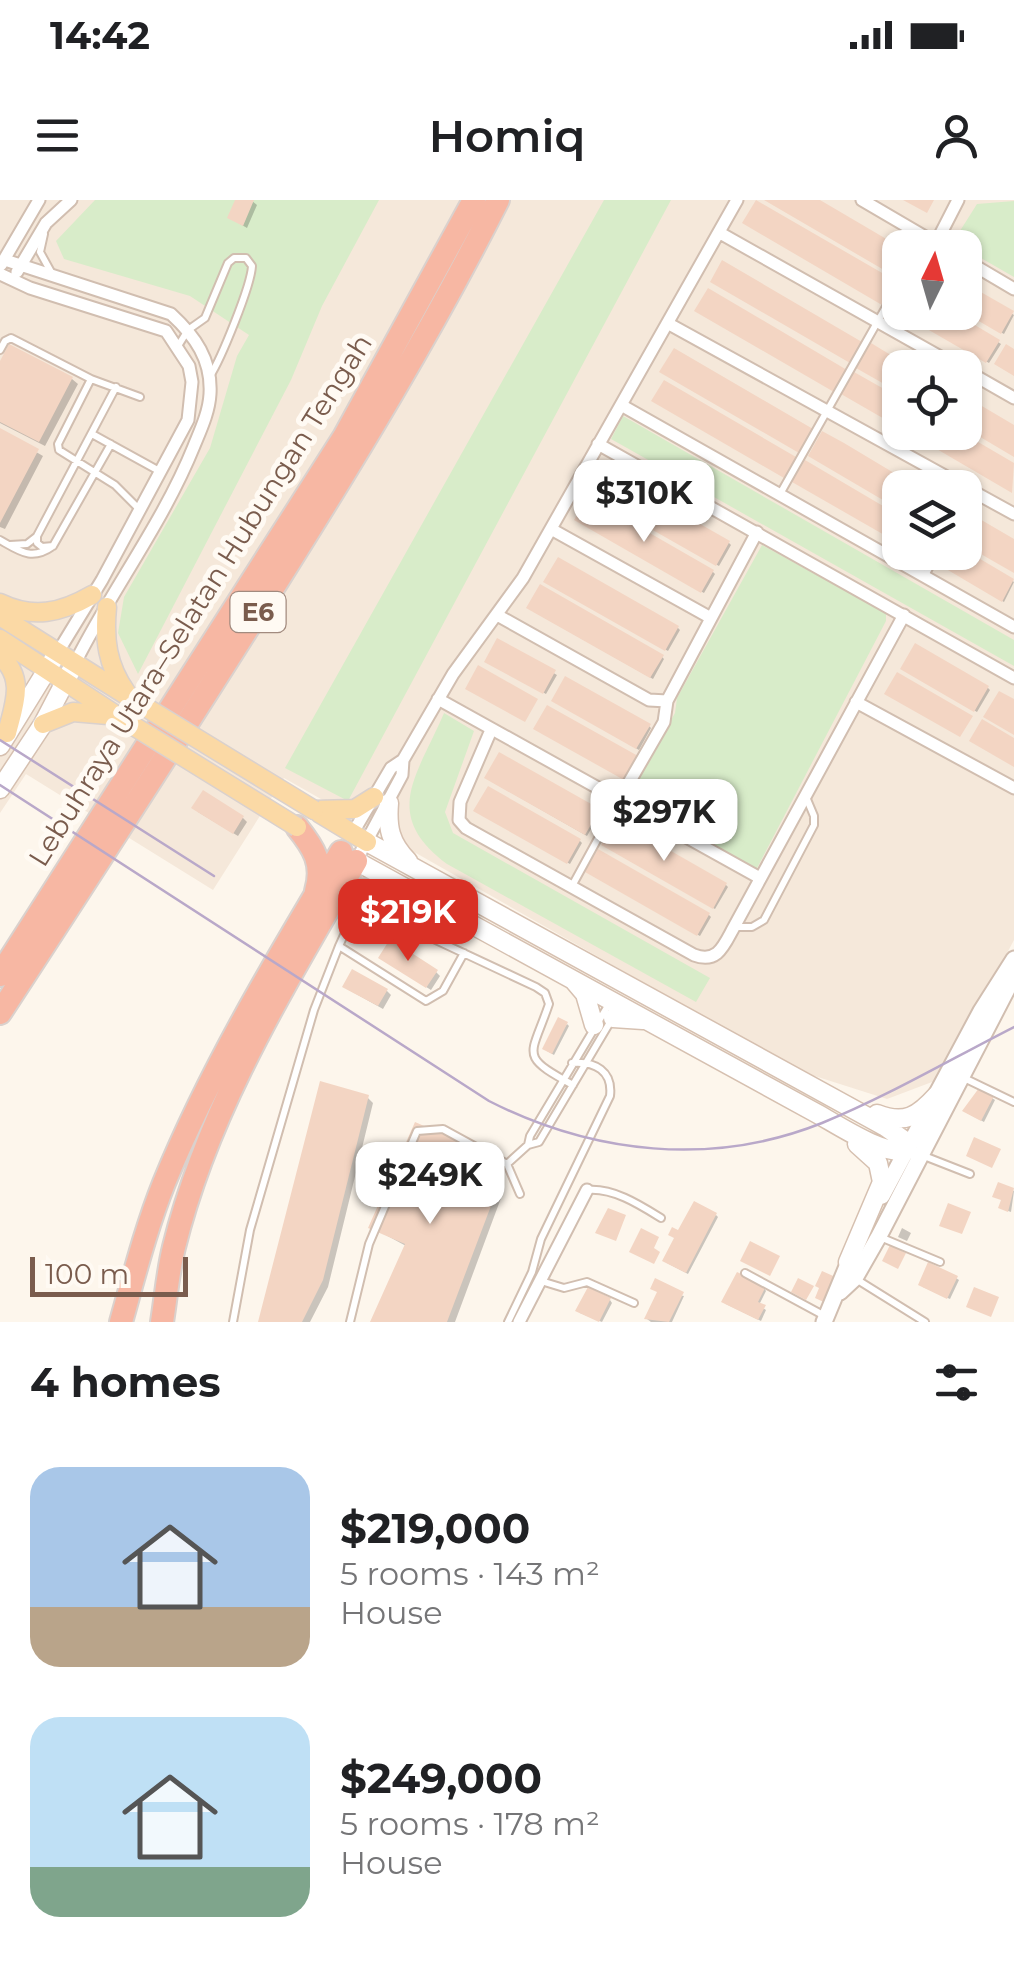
<!DOCTYPE html>
<html lang="en">
<head>
<meta charset="utf-8">
<style>
	:root { --surface:#fff; --page:#f2f2f2; --text:#202124; --muted:#757577; --accent:#d93025 }
	body { margin:0; font-family:Montserrat,sans-serif; background:var(--page); color:var(--text); height:100vh; display:flex; flex-direction:column; font-size:38px; white-space:nowrap }
	* { box-sizing:border-box; margin:0 }
	p { font-size:32px; color:var(--muted) }
	.icon { flex:none; width:55px; height:55px; fill:none; stroke:currentColor; stroke-width:2; stroke-linecap:round; stroke-linejoin:round }
	.map { position:relative; height:1122px; overflow:hidden }
	.sheet { display:flex; flex-direction:column; background:var(--surface); flex:1 }
	.sheet>* { flex:none }
	.needle { width:65px; rotate:5deg }
	.fabs { position:absolute; left:882px; top:30px; display:grid; gap:20px }
	.fabs a { display:grid; place-items:center; width:100px; height:100px; border-radius:20px; background:var(--surface); box-shadow:0 2px 8px #0004; font-size:50px }
	.scale { position:absolute; left:30px; bottom:25px; width:158px; box-sizing:border-box; padding-left:10px; border:5px solid #7a5c4d; border-top:0; font-size:28px; line-height:35px; white-space:nowrap; color:#7a5c4d; -webkit-text-stroke:8px #fffaf3; paint-order:stroke }
	.price { position:absolute; translate:-50% -85px; padding:0 22px; border-radius:20px; background:#fff; color:#222; font-size:32px; line-height:65px; filter:drop-shadow(0 2px 5px #0008) }
	.price::after { content:''; position:absolute; left:50%; top:60px; width:30px; height:22px; margin-left:-15px; background:inherit; clip-path:polygon(0 0,100% 0,50% 100%) }
	.price.active { background:var(--accent); color:#fff }
	ul { padding:0; list-style:none }
	li { display:flex; align-items:center; gap:30px; height:250px; padding:0 30px }
	li span { display:grid; place-items:center; flex:none; width:280px; height:200px; border-radius:30px; color:#555 }
	li>.icon { margin-inline-start:auto }
	span .icon { width:120px; height:120px; fill:#fffc; stroke-width:1 }
	li b { font-size:42px }
	h2 { display:flex; justify-content:space-between; align-items:center; height:120px; padding:0 30px; font-size:42px }
	.status { display:flex; justify-content:space-between; align-items:center; height:70px; padding:0 50px; background:var(--surface); direction:ltr }
	.status svg { height:28px; fill:currentColor }
	header { display:flex; justify-content:space-between; align-items:center; height:130px; padding:0 30px; background:var(--surface); font-size:45px; font-weight:600 }
	.map>svg:first-child { display:block }
</style>
</head>
<body>
<div class="status"><b>14:42</b><svg viewBox="0 0 49 12"><path d="M0 12V9h3v3zM5 12V6h3v6zM10 12V3h3v9zM15 12V0h3v12zM26 1h20v11H26zM47 4h2v5h-2z"/></svg></div>
<header><svg class="icon" aria-label="menu" viewBox="0 0 24 24"><path d="M4 6h16M4 12h16M4 18h16"/></svg>Homiq<svg class="icon" aria-label="person" viewBox="0 0 24 24"><circle cx="12" cy="8" r="4"/><path d="M4 21q1-7 8-7t8 7"/></svg></header>
<div class="map">
<svg width="1014" height="1122" viewBox="0 0 1014 1122">
	<rect width="100%" height="100%" fill="#fdf6ec"/>
	<!-- residential -->
	<path fill="#f5e8da" fill-rule="evenodd" d="M0,0h1014v740l-74,139 -53,20 -88,-28 -515,-293 -71,112 -187,-116 -26,39zM900,48h65v64h-65zM900,168h65v64h-65zM900,288h65v64h-65z"/>
	<!-- green -->
	<path fill="#d8ecc9" d="M95,0h284l-57,106 -31,74 -153,294 -20,-41 6,-36 86,-149 27,-92 12,-21 -59,-39 -126,-37 -8,-18z
		M604,0h67l-323,601 -63,-33z
		M1014,1v76l-61,-35 24,-38z
		M623,216l391,224v26l-403,-227z
		M762,345l124,68v8l-130,249 -127,-74 46,-83 2,-15z
		M444,513l30,18 -29,81 8,21 257,145 -14,24 -249,-138c-67,-50 -29,-89 -3,-151z"/>
	<!-- shadow -->
	<path fill="#0003" d="M238,0h13l6,5 -10,23 -17,-10z
		M965,86l49,29 -10,19 -39,-22z
		M902,112l96,30 3,2 -12,19z
		M0,167l72,12 6,5 -33,62 -45,-23z
		M0,231l43,25 -38,73 -5,-2z
		M598,297l131,46 2,2 -12,21z
		M579,322l134,50 2,2 -11,19z
		M917,352h19l-5,9z
		M964,352l50,30 -10,20 -63,-37z
		M559,360l119,68 2,2 -12,21 -119,-68z
		M531,410l131,47 2,2 -11,20z
		M498,442l59,33 -11,19 -57,-31z
		M905,470l83,18 2,2 -13,22z
		M556,502l93,24 2,2 -12,22z
		M489,580l109,31 2,2 -13,23z
		M198,612l45,6 4,4 -9,14z
		M479,612l101,29 2,2 -12,21z
		M606,647l120,38 2,2 -13,22z
		M590,674l119,41 2,2 -11,19z
		M385,761l51,11 4,4 -9,14z
		M349,790l38,1 4,4 -8,14z
		M567,824l2,2 -15,29 -7,-4z
		M367,897l6,6 -45,184 -18,35h-49z
		M992,898l3,2 -11,22 -17,-9z
		M469,948l5,6 -10,24 37,20 -46,124h-82l33,-76 -35,-19z
		M1000,985l14,6 -3,21 -8,-3z
		M716,1015l2,2 -30,57 -21,-11 12,-29z
		M902,1028l9,5 -4,8 -9,-4z
		M956,1078l3,2 -9,19 -27,-12z
		M764,1088l2,3 -7,14 7,5 -5,11 -35,-17z
		M660,1092l24,4 -12,26h-21l-4,-3z
		M610,1100l2,3 -10,19 -22,-9z"/>
	<!-- building -->
	<path fill="#f3d5c3" d="M235,0h19l-11,26 -16,-8z
		M756,0l140,81 -14,24 -140,-82z
		M764,0h56l80,47v24l-4,6z
		M903,0h31l-7,13z
		M722,60l140,82 -12,21 -140,-81z
		M965,83l49,28 -13,23 -36,-21z
		M708,88l139,82 -13,22 -140,-81z
		M900,89v23h53l47,28 -14,23 -97,-56z
		M871,143l41,25h-12v25l-44,-25z
		M9,144l64,33 -34,65 -39,-20v-61z
		M1006,144l8,5v27l-20,-12z
		M674,148l139,81 -14,24 -140,-81z
		M854,172l46,26v30l-59,-34z
		M664,180l132,77 -12,21 -133,-77z
		M965,196l49,29v32l-49,-29z
		M0,228l39,21 -39,74z
		M822,231l22,12 75,45h-19v22l-12,-7 -80,-47z
		M907,232h28l-7,12z
		M944,232h17l53,31 -2,30 -77,-45z
		M805,260l95,56v28l-108,-62z
		M607,271l123,70 -14,25 -123,-70z
		M587,297l127,73 -13,23 -127,-73z
		M966,311l48,28v34l-49,-28z
		M965,350l49,29 -12,23 -66,-39 6,-11z
		M558,357l121,69 -14,25 -122,-69z
		M540,384l124,71 -14,23 -124,-70z
		M497,438l59,32 -13,24 -59,-32z
		M915,443l74,43 -15,26 -74,-43z
		M478,465l60,34 -13,23 -60,-33z
		M897,472l76,44 -13,21 -76,-43z
		M565,476l86,48 -15,25 -85,-48z
		M999,491l15,8v36l-31,-18z
		M547,505l91,51 -14,24 -91,-51z
		M982,519l32,19v29l-45,-26z
		M499,552l101,57 -15,26 -101,-57z
		M488,586l93,53 -14,25 -94,-53z
		M203,590l41,26 -11,18 -42,-26z
		M615,619l112,64 -14,26 -112,-64z
		M598,649l112,64 -13,23 -112,-64z
		M390,739l48,31 -12,18 -48,-30z
		M352,769l36,20 -10,17 -36,-19z
		M558,817l10,5 -16,32 -10,-5z
		M320,881l49,14 -46,185 -21,42h-44z
		M979,888l15,8 -13,25 -19,-10z
		M415,922l55,24 -12,27 39,17 -50,132h-77l35,-78 -37,-16z
		M974,937l27,12 -9,19 -26,-12z
		M998,982l16,6 -6,24 -10,-4 3,-8 -9,-3z
		M694,1001l23,12 -31,60 -24,-12 12,-23 -6,-3 4,-8 6,3z
		M948,1003l23,9 -9,22 -23,-8z
		M608,1008l18,7 -10,26 -21,-8z
		M641,1028l18,9 -5,11 6,4 -6,12 -25,-12z
		M750,1041l30,15 -10,20 -30,-15z
		M890,1045l16,8 -8,16 -16,-8z
		M928,1062l30,14 -11,23 -29,-14z
		M822,1071l18,8 -12,25 -13,-6 4,-10 -4,-2z
		M737,1072l29,14 -8,16 8,3 -8,15 -37,-18z
		M655,1078l29,14 -15,30 -25,-3 13,-27 -7,-3z
		M798,1078l16,8 -8,14 -15,-8z
		M588,1087l23,11 -12,24 -24,-11z
		M974,1087l25,10 -8,20 -25,-10z"/>
	<g fill="none" stroke-linecap="round" stroke-linejoin="round">
		<!-- service casing -->
		<g stroke="#d1beb0" stroke-width="10">
			<path id="service" d="M44,34l-4,18 11,20
				M178,146l10,-16 17,-12 23,-55 6,-5h12l6,8c-1,20 -31,93 -42,110
				M0,150l5,-9 6,-3 80,41
				M92,234l69,38
				M780,294l120,-212
				M965,303l7,-12
				M140,310l-25,-25 -56,-35 -1,-6 33,-65 49,18
				M0,340c21,12 32,21 53,6l58,-102
				M10,345l17,-1 9,-7
				M53,346l-11,1 -5,-4v-7l79,-149
				M924,377l14,-25
				M572,686l47,-86
				M736,727h16l12,-7 50,-95v-9l-8,-19
				M339,746l87,55 17,-10 21,-38
				M964,878l50,24
				M528,945l2,-9 79,-132
				M924,956l46,18
				M507,964l21,-19 11,-3 73,-123
				M588,990c26,-2 52,15 73,28
				M880,1037l60,25
				M745,1073l78,42
				M856,1079l69,43
				M541,1081l23,7 23,-6 47,21
				M233,1122l17,-92 64,-220 25,-64 5,-11 23,-18 26,3 143,67 9,6 4,11c-18,53 -31,51 24,81
				M350,1122l19,-78 48,-113 26,-2 64,35 13,30
				M508,1122l24,-50 9,-33 69,-143c3,-25 -15,-35 -38,-33"/>
		</g>
		<!-- minor casing -->
		<g stroke="#d1beb0" stroke-width="15">
			<path id="minor" d="M862,0l82,48
				M720,33l240,135
				M936,43l22,-43
				M5,60l166,54c24,22 41,46 39,80 -1,18 -9,35 -16,52 -31,77 -82,143 -119,217
				M965,60l49,29
				M1,65l38,-65
				M17,72l29,-49 25,-23
				M0,74l30,14 136,43 23,35 3,16 -4,38 -86,160 -44,72
				M669,124l345,190
				M965,170l49,28
				M621,205l393,222
				M598,244l416,234
				M551,329l160,89
				M497,415l152,85 18,1
				M438,499l322,179
				M856,502l158,86
				M491,530l-31,72 -1,18 7,8 228,127c24,9 30,-10 40,-28l170,-312
				M619,600l45,-78 3,-21 90,-169
				M351,636l40,-68 12,-8 50,-86 70,-96 214,-378
				M356,661l46,-86 1,-15
				M519,1122l68,-132"/>
		</g>
		<!-- tertiary casing -->
		<g stroke="#d1beb0" stroke-width="19">
			<path id="tertiary" d="M882,996l99,-185 33,-52
				M840,1092l15,-14 24,-42 135,-260
				M824,1122l29,-70"/>
		</g>
		<!-- secondary casing -->
		<g stroke="#d6c0b0" stroke-width="21">
			<path id="secondary" d="M0,546l58,-94
				M0,589l43,-65 32,-61
				M389,603c-2,24 1,40 19,58
				M356,661l460,252c22,12 69,44 92,37l-4,-10 -20,-14 -517,-284
				M574,781l11,13 9,31
				M613,818l30,2
				M877,914c28,11 41,2 60,-19
				M848,1062l34,-80 -4,-19 -21,-19"/>
		</g>
		<!-- primary casing -->
		<g stroke="#dad1cd" stroke-width="21">
			<path id="primary" d="M0,403c33,16 61,10 92,-8
				M107,407c-3,32 0,58 19,85
				M0,416l129,81
				M0,439l119,78
				M0,456c26,22 14,49 7,77
				M43,524l30,-12 35,3
				M314,610l41,-1 19,-12
				M319,613l48,29"/>
		</g>
		<!-- motorway casing -->
		<g stroke="#dad1cd" stroke-width="26">
			<path id="motorway" d="M297,627c17,21 27,37 19,64
				M332,704l27,-14 49,2
				M0,775l344,-538 130,-237
				M0,813c94,-144 187,-288 278,-433 78,-124 154,-249 220,-380
				M121,1122c13,-46 25,-94 43,-139 47,-115 113,-224 177,-331
				M162,1122c4,-25 6,-51 12,-75 34,-139 112,-264 182,-386"/>
		</g>
		<!-- service -->
		<use href="#service" stroke="#fff" stroke-width="6"/>
		<!-- minor -->
		<use href="#minor" stroke="#fff" stroke-width="11"/>
		<!-- tertiary -->
		<use href="#tertiary" stroke="#fff" stroke-width="15"/>
		<!-- secondary -->
		<use href="#secondary" stroke="#fff" stroke-width="18"/>
		<!-- primary -->
		<use href="#primary" stroke="#fbd9a5" stroke-width="18"/>
		<!-- motorway -->
		<use href="#motorway" stroke="#f7b7a3" stroke-width="22"/>
		<!-- tram -->
		<path stroke="#b9a8c9" stroke-width="2.5" d="M0,540l214,136
			M0,585l489,316c104,53 223,66 333,22 66,-27 129,-64 192,-96"/>
		<!-- primary-bridge casing -->
		<g stroke="#dad1cd" stroke-width="21" stroke-linecap="butt">
			<path id="primary-bridge" d="M129,497l185,113
				M119,517l178,110"/>
		</g>
		<!-- primary-bridge -->
		<use href="#primary-bridge" stroke="#fbd9a5" stroke-width="18"/>
	</g>
	<g text-anchor="middle" stroke-width="10" stroke-linejoin="round" paint-order="stroke">
		<!-- shield labels -->
		<rect fill="#fffaf3" stroke="#a28b7f" stroke-width="2.5" x="230.5" y="392" width="55" height="40" rx="8"/>
		<g font-size="25" font-weight="bold" fill="#7a5c4d">
			<text x="258" y="421">E6</text>
		</g>
		<!-- street labels -->
		<g font-size="28" fill="#7a5c4d" stroke="#fffaf3">
			<text transform="translate(200 400) rotate(-58)" y="10">Lebuhraya Utara–Selatan Hubungan Tengah</text>
		</g>
	</g>
</svg>
<div class="fabs">
<a><svg class="needle" viewBox="-14 -14 28 28"><path d="M0-13l5 13h-10z" fill="#e53935"/><path d="M0 13l5-13h-10z" fill="#757577"/></svg></a>
<a><svg class="icon" aria-label="locate" viewBox="0 0 24 24"><circle cx="12" cy="12" r="6"/><path d="M12 2v4M12 18v4M2 12h4M18 12h4"/></svg></a>
<a><svg class="icon" aria-label="layers" viewBox="0 0 24 24"><path d="M12 4l9 5-9 5-9-5zM3 14l9 5 9-5"/></svg></a>
</div>
<div class="scale">100 m</div>
<b class="price" style="left:644px;top:345px">$310K</b>
<b class="price" style="left:664px;top:664px">$297K</b>
<b class="price active" style="left:408px;top:764px">$219K</b>
<b class="price" style="left:430px;top:1027px">$249K</b>
</div>
<section class="sheet">
<h2>4 homes<svg class="icon" aria-label="filters" viewBox="0 0 24 24"><path d="M4 7h16M4 17h16"/><circle cx="9" cy="7" r="2"/><circle cx="15" cy="17" r="2"/></svg></h2>
<ul>
<li><span style="background:linear-gradient(#a9c7e8 70%,#b9a48a 0)"><svg class="icon" aria-label="home" viewBox="0 0 24 24"><path d="M3 11l9-7 9 7M6 9v11h12V9"/></svg></span><div><b>$219,000</b><p>5 rooms · 143 m²</p><p>House</p></div></li>
<li><span style="background:linear-gradient(#bfe0f5 75%,#7fa58c 0)"><svg class="icon" aria-label="home" viewBox="0 0 24 24"><path d="M3 11l9-7 9 7M6 9v11h12V9"/></svg></span><div><b>$249,000</b><p>5 rooms · 178 m²</p><p>House</p></div></li>
</ul>
</section>
</body>
</html>
